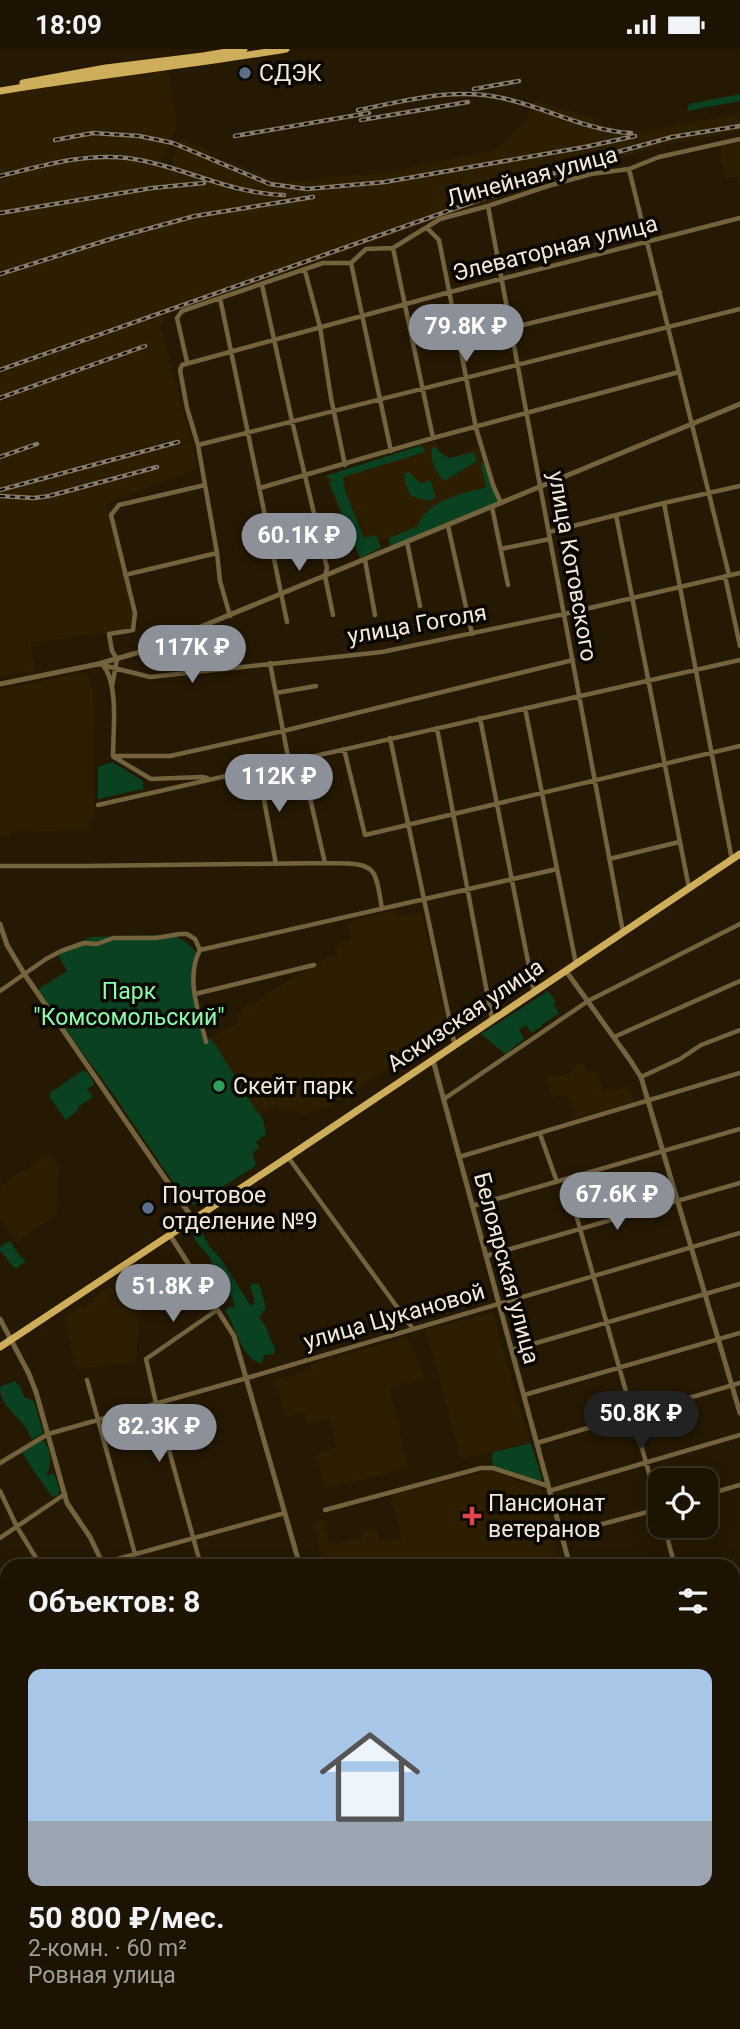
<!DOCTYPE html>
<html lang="ru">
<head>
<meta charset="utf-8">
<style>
	:root { --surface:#1c1302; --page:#251c0c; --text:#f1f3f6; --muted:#a09e99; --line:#3a3224; --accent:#8c9099 }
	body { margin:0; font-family:Roboto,sans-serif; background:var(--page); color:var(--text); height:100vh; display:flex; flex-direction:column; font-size:26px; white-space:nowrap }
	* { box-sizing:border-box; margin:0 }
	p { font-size:23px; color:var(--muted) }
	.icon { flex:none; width:38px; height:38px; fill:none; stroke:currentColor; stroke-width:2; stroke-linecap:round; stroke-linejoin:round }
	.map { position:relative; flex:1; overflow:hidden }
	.side { position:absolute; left:0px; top:1510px; width:740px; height:471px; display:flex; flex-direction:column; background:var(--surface); border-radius:21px 21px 0 0; box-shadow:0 4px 18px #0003,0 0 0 2px var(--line) }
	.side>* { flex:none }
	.fabs { position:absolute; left:648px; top:1419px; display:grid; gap:14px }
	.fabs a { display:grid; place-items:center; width:70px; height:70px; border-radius:14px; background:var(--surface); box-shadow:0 4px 18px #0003,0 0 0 2px var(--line); font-size:35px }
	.price { position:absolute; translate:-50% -60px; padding:0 16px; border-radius:24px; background:var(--accent); color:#fff; font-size:23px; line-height:46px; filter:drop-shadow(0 2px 4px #0008) }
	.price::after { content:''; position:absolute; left:50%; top:42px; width:21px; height:16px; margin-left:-10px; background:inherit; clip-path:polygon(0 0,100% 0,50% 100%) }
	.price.active { background:#222; color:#fff }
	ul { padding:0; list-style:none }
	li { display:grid; align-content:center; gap:14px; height:371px; padding:0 28px }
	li+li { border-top:2px solid var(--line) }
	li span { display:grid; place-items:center; height:217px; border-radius:14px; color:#555 }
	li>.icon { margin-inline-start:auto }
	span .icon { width:126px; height:126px; fill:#fffc; stroke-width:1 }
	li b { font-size:30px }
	h2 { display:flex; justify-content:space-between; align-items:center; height:84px; padding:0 28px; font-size:30px }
	.status { display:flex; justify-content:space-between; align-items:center; height:49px; padding:0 35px; background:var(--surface); direction:ltr }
	.status svg { height:19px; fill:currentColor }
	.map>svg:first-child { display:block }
</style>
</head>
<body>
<div class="status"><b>18:09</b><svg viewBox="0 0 49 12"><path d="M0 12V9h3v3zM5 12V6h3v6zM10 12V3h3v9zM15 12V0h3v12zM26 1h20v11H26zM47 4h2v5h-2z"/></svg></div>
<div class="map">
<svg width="740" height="1980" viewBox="0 0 740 1980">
	<rect width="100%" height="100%" fill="#261903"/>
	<!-- built -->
	<path fill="#2e1e00" d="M167,19l10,56 -18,42 -28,-10 -43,-2 -14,1 -74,18v-78z
		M533,51l49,15 11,1 1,7 33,8h17l96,-17v18l-64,10 -28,7 -157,54 -62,19 -265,93 -3,14 28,103 8,36 -92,36 1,5 3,1 2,14 23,90 -2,15 -101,14 4,27 -35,6v-502l77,-14 24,-1 30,2 39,9 6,-21 6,-10 28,13v3l70,27 101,-9 116,-23 30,-30z
		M740,92v47l-3,-11 -11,1 -7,-26 2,-1 -1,-7z
		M435,392l8,22 36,-17 15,48 -138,58 -31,-76z
		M187,593l3,23 -42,5 -2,-13z
		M85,623l8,14 1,131 -4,1v12l-80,2v4h-10v-146z
		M395,861l2,7 25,-5 25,117 -7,8 -48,32 -2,-2 -57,37 -30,11 -10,-5 -4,2 -10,-4 -3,-3 -16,9 -3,-1 -47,-75 33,-19 -5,1 -2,-3 11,-11 20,-10v-2l65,-39 2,2 4,-3 -4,-7 17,-9 -4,-16z
		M583,1014l5,10 9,-1 7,20 25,-6 5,16 -60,16 -6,-23 -16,3 -7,-22 7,-2 1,4 18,-5 -1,-7z
		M50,1103l8,12 -1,50 -41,28 -16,-23v-33z
		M121,1230l19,25 -4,58 -60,7 -11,-53 17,-11 2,3 10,-7 -2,-3z
		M493,1263l36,130 -68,17 -35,-128z
		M407,1288l18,41 -35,10 18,80 -83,20 -10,-34 22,-6 -8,-29 -22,5 -3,-12 -19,5 -10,-37 37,-11 -1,-5z
		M492,1421l49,20 20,76h-237l-11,-44 11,-3 6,26 31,-7 1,-7 14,-3 5,14 21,-4 -11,-43z"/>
	<!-- green -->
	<path fill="#0a4120" d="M740,45v7l-53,10 2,-7z
		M422,396l3,7 -82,25 2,14 19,47 12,-3 5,13 -21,10 -31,-76 4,-2 -8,-4z
		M435,397l6,7 8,5 25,-6 3,9 -31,19 -4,-1c-8,-11 -12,-18 -10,-31z
		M482,414l3,1 14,38 -107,44 -2,-2 -1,-6 29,-12c7,-25 46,-33 68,-39l-5,-22z
		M409,423l12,12 8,-4 3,3 3,15 -6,3 -18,-5 -6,-13 -1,-9z
		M112,713l31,19v8l-45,10v-32z
		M156,886c23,2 24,0 40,17 -9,35 0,57 8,91l6,-5 6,8 41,66h1l5,7 3,15 -10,8 3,6 -7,5 4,10 -2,4 -60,38 -8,-4 -73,-107 -75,-102 2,-4 27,-17 -9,-16 33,-18z
		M548,942l8,11 -3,2 6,9 -16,11h-2l1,2 -11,7 -5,-8 -7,5 5,9 -19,15 -24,-20z
		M83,1021c5,2 10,9 11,15l-7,4 6,8 -15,10v3l-12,10 -16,-22v-5z
		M195,1179h5l9,18 12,13 30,47 4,-3 -5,-17 3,-3 6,1 7,24 -7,9 6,8 10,25 -1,4 -10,1 -2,9c-22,-7 -25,-36 -37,-54l4,-3h6l-3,-10 -15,-22 -7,-18 -12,-13 -7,-12z
		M10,1192l9,14 7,6 -9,7 -4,-1 -11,-15h-2v-5z
		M15,1332l5,5 4,11 10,4 9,32 -11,7c-2,-4 -3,-8 -6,-12 -9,-14 -26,-22 -26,-41z
		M43,1391c9,12 9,23 3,36l8,-3 6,19 -3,4 -5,1c-11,-17 -22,-30 -31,-47z
		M531,1394l11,36 -2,4 -44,-15c-4,-4 -6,-11 -2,-16z"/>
	<!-- water -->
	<path fill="#0e3e60" stroke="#527185" stroke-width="2" d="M7,1891v83h4l-5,6h-6v-85z"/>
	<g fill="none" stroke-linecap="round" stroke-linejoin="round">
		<!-- stream -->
		<path stroke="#527185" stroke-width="2" d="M736,1768l4,-3"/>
		<!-- minor -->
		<path stroke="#74643e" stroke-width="4.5" d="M629,120l100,406
			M488,157l135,726
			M427,179l12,12 37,188 17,57 8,18
			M393,199l40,190
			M351,214l40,188
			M305,222l15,56 11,71 14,67
			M262,236l30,136 35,147 -2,8 8,39
			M220,249l67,324
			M510,279l150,-36
			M187,313l-10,-44 5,-7 141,-48h28l15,-14 27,-1 47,-29 48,-13 60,-20 43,-12 38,-5 30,-12 81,-18
			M198,396l542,-136
			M260,439l173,-50 246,-66
			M664,454l68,357
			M492,458l16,78
			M616,466l73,373
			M448,477l24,108
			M549,483l115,-29 76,-17
			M407,493l13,64
			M501,500l49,-10
			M365,511l10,55
			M125,526l92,-22
			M725,527l15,70
			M230,567l-10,-35 -3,-28 -19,-108 -11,-37 -7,-38 2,-5 268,-73 290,-74
			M270,614l19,99
			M98,615l52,13 232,-25 182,-38 176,-41
			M103,616c16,20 10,66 10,91
			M112,637l5,-27 -5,-8 -3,-17 24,-4 2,-17 -24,-98 8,-10 86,-20
			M276,644l40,-7
			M525,659l51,256
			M480,669l54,274
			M437,679l55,291
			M390,689l65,308
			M344,700l21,86 375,-89
			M113,707h57l113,-25 290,-71
			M114,708l37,22 51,-2 5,1
			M301,710l24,104
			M258,719l18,96
			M98,756l642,-145
			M609,810l70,-17
			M0,817h85l240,-3c13,1 42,-3 49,11 5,10 6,24 8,35
			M0,942l46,-32 15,-8 23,-8 13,1 16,-6h43l24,-4h7l8,5 5,11
			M195,945l119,-29
			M614,988l126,-56
			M206,993c-7,-29 -21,-64 -6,-92l357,-81
			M641,1028l39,-18 21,-14 39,-15
			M444,1050l144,-98 152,-77
			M540,1085l17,48
			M288,1108l125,172
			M459,1108l281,-84
			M566,1130l94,333
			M472,1157l268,-77
			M486,1207l254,-73
			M512,1301l228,-66
			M87,1331l48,174
			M524,1346l216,-62
			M537,1394l203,-60
			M0,1414l48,-29 199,-56 493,-145
			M0,1442l17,36 24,39
			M549,1442l191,-56
			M705,1446l35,-10
			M325,1461l156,-42h12l55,18
			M664,1477l11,40
			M561,1486l98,-26
			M0,1489l65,-44
			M98,1517l5,-3 182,-50
			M201,1517l-45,-163 -10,-44 71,-49
			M733,1525l7,-1
			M0,1585l7,-5
			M0,1627l4,-3
			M0,1688l7,-5
			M733,1693l7,24
			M0,1748l7,-5
			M733,1753l7,-5
			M0,1757l7,11
			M733,1772l7,11
			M0,1853l7,-5
			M141,1974l4,6
			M402,1980l9,-6"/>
		<!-- tertiary -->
		<path stroke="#74643e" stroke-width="5" d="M0,635l98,-20 42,-12 600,-248
			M0,875l7,21 18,30 168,244
			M566,922l64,89 11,17 99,336
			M433,1011l137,506
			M170,1186l64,101 66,230
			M0,1270l29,55 7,18 31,111 23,34 14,29
			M733,1585l7,-2
			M289,1974l5,6"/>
		<!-- secondary -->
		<path stroke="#a78d4f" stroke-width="6" d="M733,1814l7,-5
			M498,1980l8,-6"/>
		<!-- primary -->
		<path stroke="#cead5b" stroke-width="7" d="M23,34l83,-15 97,-12 41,-7
			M0,42c95,-16 191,-26 286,-42
			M0,1298l288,-190 452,-303"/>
		<!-- rail casing -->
		<g stroke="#877c6a" stroke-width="4.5">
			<path id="rail" d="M474,40l45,-8
				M358,61c48,-9 95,-23 144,-12 43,9 85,33 129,35
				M361,71l107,-18
				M235,87l134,-23
				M55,91l38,-7 15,1 31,2 34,7 97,41 37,5 78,-7 200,-35 50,-11
				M0,127c42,-10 83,-23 127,-18 53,7 103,36 157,37
				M0,164l152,-25 52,-5
				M0,225l114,-36 81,-22 118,-19
				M0,321l603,-214 69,-19 68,-11
				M0,349l145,-52
				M0,408l37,-13
				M0,441l178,-48
				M0,447l34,2 15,-2 108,-29"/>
		</g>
		<!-- rail -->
		<use href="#rail" stroke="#0a0601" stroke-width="2" stroke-dasharray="5" stroke-linecap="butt"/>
	</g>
	<!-- markers -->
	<g fill="#5c6f8a" stroke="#0a0601" stroke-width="2.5">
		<circle cx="245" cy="24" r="7"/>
		<circle cx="148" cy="1159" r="7"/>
	</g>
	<circle fill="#2e9e5b" stroke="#0a0601" stroke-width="2.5" cx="219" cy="1037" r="7"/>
	<path fill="#e0444e" stroke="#0a0601" stroke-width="2.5" d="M468.5 1456.5h7v7h7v7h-7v7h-7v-7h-7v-7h7z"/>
	<g text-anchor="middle" stroke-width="7" stroke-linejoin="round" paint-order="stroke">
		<!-- poi labels -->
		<g font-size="23" fill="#f2e9db" stroke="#0a0601" text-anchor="start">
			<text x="259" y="32">СДЭК</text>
			<text x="233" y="1045">Скейт парк</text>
			<text x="162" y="1154">Почтовое<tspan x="162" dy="26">отделение №9</tspan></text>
			<text x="488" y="1462">Пансионат<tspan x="488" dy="26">ветеранов</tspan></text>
		</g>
		<!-- street labels -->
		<g font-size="23" fill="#f2e9db" stroke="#0a0601">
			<text transform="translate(532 127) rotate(-15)" y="8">Линейная улица</text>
			<text transform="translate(555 199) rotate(-14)" y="8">Элеваторная улица</text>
			<text transform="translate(573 517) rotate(80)" y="8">улица Котовского</text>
			<text transform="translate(417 575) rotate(-10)" y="8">улица Гоголя</text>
			<text transform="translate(465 966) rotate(-34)" y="8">Аскизская улица</text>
			<text transform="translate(507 1219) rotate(75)" y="8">Белоярская улица</text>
			<text transform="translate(394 1267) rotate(-16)" y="8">улица Цукановой</text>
		</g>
		<!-- park labels -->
		<g font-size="23" fill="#86fdaa" stroke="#0a0601">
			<text x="129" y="950">Парк<tspan x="129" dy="26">"Комсомольский"</tspan></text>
		</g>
	</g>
</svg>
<div class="fabs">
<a><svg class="icon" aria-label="locate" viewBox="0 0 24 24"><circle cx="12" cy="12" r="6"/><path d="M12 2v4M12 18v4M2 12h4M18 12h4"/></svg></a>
</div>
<b class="price" style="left:466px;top:315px">79.8K ₽</b>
<b class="price" style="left:299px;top:524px">60.1K ₽</b>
<b class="price" style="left:192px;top:636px">117K ₽</b>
<b class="price" style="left:279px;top:765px">112K ₽</b>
<b class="price" style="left:617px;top:1183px">67.6K ₽</b>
<b class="price" style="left:173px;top:1275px">51.8K ₽</b>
<b class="price active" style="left:641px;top:1402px">50.8K ₽</b>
<b class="price" style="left:159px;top:1415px">82.3K ₽</b>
<section class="side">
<h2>Объектов: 8<svg class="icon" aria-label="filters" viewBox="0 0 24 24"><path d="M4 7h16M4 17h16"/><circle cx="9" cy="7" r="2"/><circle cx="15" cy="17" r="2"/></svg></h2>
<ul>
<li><span style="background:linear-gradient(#a9c7e8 70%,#9aa5b1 0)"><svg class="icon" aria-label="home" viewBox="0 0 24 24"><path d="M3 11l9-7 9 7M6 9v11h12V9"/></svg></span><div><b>50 800 ₽/мес.</b><p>2-комн. · 60 m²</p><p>Ровная улица</p></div></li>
</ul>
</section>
</div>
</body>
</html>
